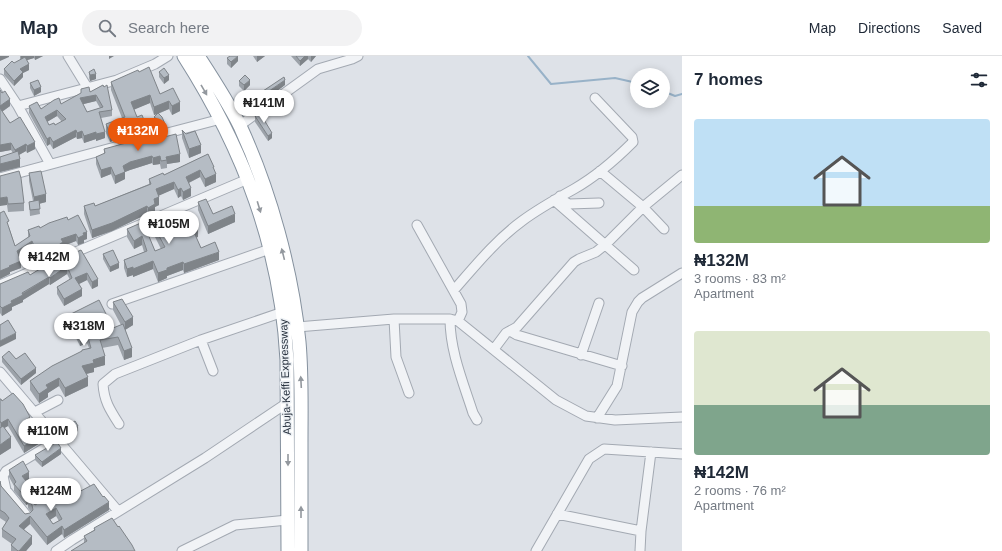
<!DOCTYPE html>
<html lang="en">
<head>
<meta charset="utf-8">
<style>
	:root { --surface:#fff; --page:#f2f2f3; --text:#1f2937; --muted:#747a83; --line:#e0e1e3; --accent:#ea580c }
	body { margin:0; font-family:Arial,sans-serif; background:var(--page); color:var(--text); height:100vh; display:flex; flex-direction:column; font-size:15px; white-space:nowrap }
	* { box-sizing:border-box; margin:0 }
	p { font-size:13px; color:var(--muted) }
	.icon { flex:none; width:22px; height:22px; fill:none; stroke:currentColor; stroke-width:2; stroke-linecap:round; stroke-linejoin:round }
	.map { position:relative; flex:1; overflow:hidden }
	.sheet { display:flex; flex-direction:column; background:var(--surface); width:320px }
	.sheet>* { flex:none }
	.buttons { position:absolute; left:630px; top:12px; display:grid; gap:8px }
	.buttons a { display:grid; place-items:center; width:40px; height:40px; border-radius:50%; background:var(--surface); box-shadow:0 2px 10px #0003; font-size:20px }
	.price { position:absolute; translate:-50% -34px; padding:0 9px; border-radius:14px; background:#fff; color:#222; font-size:13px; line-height:26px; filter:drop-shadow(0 1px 2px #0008) }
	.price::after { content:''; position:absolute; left:50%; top:24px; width:12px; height:9px; margin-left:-6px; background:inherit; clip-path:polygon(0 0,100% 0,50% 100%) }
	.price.current { background:var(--accent); color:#fff }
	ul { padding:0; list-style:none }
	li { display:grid; align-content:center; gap:8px; height:212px; padding:0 12px }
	li span { display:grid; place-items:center; height:124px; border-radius:4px; color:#555 }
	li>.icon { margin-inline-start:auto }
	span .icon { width:72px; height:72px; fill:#fffc; stroke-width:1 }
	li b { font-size:17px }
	h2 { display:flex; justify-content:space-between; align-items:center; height:48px; padding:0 12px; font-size:17px }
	header { display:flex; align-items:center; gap:24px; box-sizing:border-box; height:56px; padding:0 20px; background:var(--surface); border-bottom:1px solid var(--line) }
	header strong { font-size:19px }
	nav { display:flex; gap:22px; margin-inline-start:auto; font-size:14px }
	.search { width:280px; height:36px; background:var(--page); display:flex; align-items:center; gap:10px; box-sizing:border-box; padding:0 14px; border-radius:22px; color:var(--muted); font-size:15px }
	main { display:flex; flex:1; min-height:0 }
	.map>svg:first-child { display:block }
</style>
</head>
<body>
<header>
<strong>Map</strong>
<div class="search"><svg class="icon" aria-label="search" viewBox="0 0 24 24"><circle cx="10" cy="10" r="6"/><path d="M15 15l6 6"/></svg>Search here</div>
<nav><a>Map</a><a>Directions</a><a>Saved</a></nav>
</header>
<main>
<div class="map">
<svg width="682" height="495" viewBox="0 0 682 495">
	<rect width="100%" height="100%" fill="#dee2e8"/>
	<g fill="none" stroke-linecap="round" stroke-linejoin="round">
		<!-- stream -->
		<path stroke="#98b2c8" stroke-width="2" d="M528,0l23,28 64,-6 22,5
			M663,35l12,5 7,-2"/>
		<!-- minor casing -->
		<g stroke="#a3a9b2" stroke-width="11">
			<path id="minor" d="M68,0l19,31
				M0,23l18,27 32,58
				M18,50l99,-26 38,-16 13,-8
				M239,70l79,-57 34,-10 6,-3
				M152,81l69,-18
				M600,115l43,36 21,22
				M0,122l115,-31
				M560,140l4,5 5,3 30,-1
				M554,144l80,70
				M417,169l44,79 1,8 -4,9
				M71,198l177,-75
				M0,229l57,-25
				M454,234c21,-24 42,-50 68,-69 16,-12 34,-22 52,-32 21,-12 42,-30 59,-47l-1,-5 -37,-39
				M112,248l158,-55
				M394,263l2,38 13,36
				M450,263c0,32 13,63 23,94l4,7
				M297,271l97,-8h56l8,2 98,79 30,16 29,4 67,-3
				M510,275l7,4 105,31
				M201,284l12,31
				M494,293l12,-16 11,-6 57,-65 5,-3 17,-7 10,-8 37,-37 39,-32
				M581,299l18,-52
				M0,316l118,139
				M35,356l23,-12
				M597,362l20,-32 15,-74 6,-10 4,-4 40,-25
				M119,368c-9,-14 -15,-23 -16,-40l12,-10 86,-34 82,-28
				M557,458l84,17
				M27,460l-21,-26 -3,-14 3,-5 52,-31
				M56,495l16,-11 133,-82 82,-55
				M182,495l53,-26 53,-5
				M536,495l53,-92 15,-10 78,5
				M640,495l1,-20 10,-79"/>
		</g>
		<!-- highway casing -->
		<g stroke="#85919e" stroke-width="15">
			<path id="highway" d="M184,0c60,94 97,192 103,304l1,191
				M198,0c15,23 30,46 42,70 30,65 52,145 59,216 3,33 2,67 2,100 0,36 0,73 0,109"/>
		</g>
		<!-- minor -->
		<use href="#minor" stroke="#f1f3f6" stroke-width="9"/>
		<!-- highway -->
		<use href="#highway" stroke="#fff" stroke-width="13"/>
	</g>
	<!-- wall -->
	<path fill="#9ca2a9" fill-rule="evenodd" d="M20,0h23l-8,4 -1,-2 -7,2 2,10 -6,3v4l-9,9 -10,-11v-6l16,-9z
		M253,0h12l-8,6z
		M291,0h25l-5,6 -3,-3 -8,7z
		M227,2l11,3 -7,7 -4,-4z
		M89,16l7,7 -6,2 -1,-3z
		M139,16l21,22 20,17 -8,4 -3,-6 -11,5 7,13 -5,2 -2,-6 -4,-3v-3l3,-3 -3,1 -4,-12 -16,6 3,8 7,12 -34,13 -4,-9v-9l16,-6 -11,-28v-8z
		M159,16l10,8 -5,4 -5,-7z
		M239,25l11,4 -6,6 -5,-5z
		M30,27l11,9 -7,4 -4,-8z
		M103,29l9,25v6l-11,2 4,20 -9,3v-2l-12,4 -2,-5 -5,1 -1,-2 -23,12 -3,-5 -3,2 -18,-33v-7l12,3 20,-5 20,-10v-5l9,3zM96,45l4,7 -13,4 -4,-8zM57,60l5,6 -7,3h-6l-2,-3z
		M285,29l-23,17 -2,-4v-5z
		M0,34l10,16 -8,6 8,11 25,26 -8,4 -1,-2 -7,4 1,12 -20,5v-15l13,-4 -2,-3 -11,2z
		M274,47l11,4 -9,5 -2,-4z
		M255,60l17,22 -4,3 -13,-19z
		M182,74l4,4 15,19 -12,5 -7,-20z
		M164,81l16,25 -13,2v4l-6,1 -1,-5 -7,1 -1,-2 -22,7 -5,2v7l-10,5 -4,-10 -10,4 -5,-14v-7l8,-3v-5z
		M208,98l6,17 2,11 -11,5 -5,-10 -11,6 2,13 -8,4 -2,-4 -3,2 -4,-9 -15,6v10l-4,2v5l-7,3 -1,-1 -35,17 -20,7 -8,-24v-8h11l54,-22v-5l15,-4z
		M29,117l17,29 -7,2 1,10 -10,2 -1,-14 4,-1 -4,-20z
		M0,120l24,27v8l-16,1 -1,-7z
		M198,146l15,12 22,8 -27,12 -10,-24z
		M68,164l19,19 -3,1v3l-6,2 -2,-4 -13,5v4l-9,5 -1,-3 -17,6 -4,-9 -13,7 2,12 -11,4v2l-1,-47 6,19 13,-8v-8l12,-2z
		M143,166l12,29 6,-2 -9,-18v-8l30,5 16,9h-2l5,11 18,12 -35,13 -1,-3 -16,6v2l-9,4 -5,-13 -20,8v-2l-6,2 -3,-9v-8l20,-8 -2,-7 -8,4 -7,-12v-8z
		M81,194l17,36 -6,3 -5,-9 -8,4 3,12 -18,10 -7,-12v-7l13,-7 -3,-6 -17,11 -1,-1 -26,16v2l-11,5v3l-10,6 -2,-3v-29l30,-9z
		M103,198l16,14 -9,4 -7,-13z
		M113,246l20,23 -8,5 7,27 -8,3 -6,-15 -16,3 3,17 -11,3v4l-8,2 2,12 -23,11 -6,-11 -11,7v4l-9,6 -9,-13v-9l59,-33 -2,-5 -7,3 -11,-22v-9l44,13 8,-3 -8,-15z
		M2,301l14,2 20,14 -15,12 -19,-23z
		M0,343l30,26 -2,1 3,6 17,6 -24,15 -16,-27 -4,2 7,20 -11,7z
		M61,373l17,2 -14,8 -3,-5z
		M61,398l-19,13 -7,-7v-5z
		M9,414l20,9 -3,2 4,11 2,9 3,4 21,-12v-7l17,9 36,15 -45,28 -2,-4 -15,11 -17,-21 -6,5 8,15 -6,7h-15v-6l1,-1 -10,-7v-8l4,-7 -6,-4v-37l1,5 24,28 5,-1 1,-1 -3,-4v-4l-2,1 -12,-14v-5l-5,-9zM56,460l3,5 -6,3 -3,-4z
		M118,471l-34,16v-7l10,-6v-2z"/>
	<!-- shaded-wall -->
	<path fill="#7f8489" d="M0,0h9v1l-9,4z
		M21,0h13v2l-13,4z
		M35,0h8l-8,4z
		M109,0h5l-5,3z
		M238,0v5l-7,7v-6z
		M257,0h8l-8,6z
		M305,0h3v3l-8,7v-5z
		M311,0h5l-5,6z
		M29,8v6l-6,3v4l-9,9v-5l6,-12z
		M96,18v5l-6,2v-6z
		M169,19v5l-5,4v-6z
		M250,24v5l-6,6v-6z
		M285,24v5l-23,17v-6z
		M41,31v5l-7,4v-6z
		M96,39v6l-16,4v-7z
		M150,39v8l-19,8v-9z
		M10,43v7l-10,7v-7z
		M169,45v8l-15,6v-8z
		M180,46v9l-8,4v-9z
		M285,46v5l-9,5v-6z
		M57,54v6l-12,7v-6z
		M144,64v9l-34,13v-8z
		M165,68v3l-5,2v-3z
		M76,74v7l-23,12v-7z
		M82,75v7l-5,1v-6z
		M96,76v7l-12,4v-7z
		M105,76v6l-9,3v-7z
		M272,77v5l-4,3v-5z
		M50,81v7l-3,2v-7z
		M35,86v7l-8,4v-7z
		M11,87v7l-11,2v-7z
		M26,88v7l-11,6v-7z
		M201,89v8l-12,5v-9z
		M180,98v8l-13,2 -1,-7z
		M152,100v7l-22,7 -5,2v7l-10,5v-8l8,-10 7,-4z
		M160,100v8l-7,1v-7z
		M20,103v8l-20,5v-8z
		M111,111v7l-10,4v-8z
		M200,114v7l-14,7v-7z
		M216,118v8l-11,5v-8z
		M174,126v7l-18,8v-8z
		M181,132v8l-3,2v-8z
		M191,132v8l-8,4v-8z
		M46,138v8l-12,3v-8z
		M7,141v8l-7,1v-8z
		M159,141v8l-4,2v5l-7,3v-7l6,-9z
		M147,150v8l-35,17 -20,7v-8z
		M235,158v8l-27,12v-8z
		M198,172v9l-5,2v-9z
		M87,176v7l-3,1v3l-6,2v-7l5,-5z
		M76,178v7l-13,5v4l-9,5v-7l7,-9z
		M142,180v9l-8,4v-8z
		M32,185v8l-15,9v-7z
		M53,189v7l-17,6v-7z
		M219,196v8l-35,13v-9z
		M21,205v7l-11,4v2l-10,5v-8l9,-5z
		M153,205v8l-20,8v-8z
		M183,206v8l-16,6v2l-9,4v-9l9,-5z
		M119,207v5l-9,4v-5z
		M67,210v8l-17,11v-7z
		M133,211v8l-6,2v-8z
		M87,217v7l-12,6v-8z
		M49,221v7l-26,16v2l-11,5v3l-10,6v-8l9,-7z
		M98,223v7l-6,3v-7z
		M82,233v7l-18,10v-7z
		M133,261v8l-8,5v-8z
		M16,277v6l-16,8v-6z
		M87,278v9l-7,3v-8z
		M132,292v9l-8,3v-9z
		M105,300v9l-11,3v4l-12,3v-9l11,-6z
		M36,312v5l-15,12v-6z
		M88,321v9l-23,11v-9z
		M59,322v8l-11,7v4l-9,6v-9l7,-9z
		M30,361v8l-6,3v-7z
		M8,363v7l-7,4v-7z
		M78,370v5l-14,8v-6z
		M48,375v7l-24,15v-7z
		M11,381v11l-11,7v-10z
		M61,392v6l-19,13v-5z
		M29,416v7l-7,4v-7z
		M30,430v7l-3,-5z
		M32,439v7l-4,-2v4l-2,1v-7z
		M109,446v8l-45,28v-8z
		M56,452v8l-10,6v-8z
		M30,460v8l-11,10v-8z
		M62,470v8l-15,11v-8z
		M32,480v8l-6,7h-7z"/>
	<!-- building -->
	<path fill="#b5bcc4" stroke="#7f8489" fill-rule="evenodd" d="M230,0h8l-7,6 -4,-4z
		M296,0h9l-5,5z
		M25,1l4,7 -9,5 3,3 -9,9 -10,-12 8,-8 2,2z
		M149,11l11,27 13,-6 7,14 -8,4 -3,-5 -15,6 -4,-12 -19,7 6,15 5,-2 2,5 -34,14 -4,-10 19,-7 -14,-35 27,-12 1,2z
		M164,12l5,7 -5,3 -5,-6z
		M94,13l2,5 -6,1 -1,-3z
		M245,19l5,5 -6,5 -5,-4z
		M284,21l1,3 -23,16 -2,-3z
		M38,24l3,7 -7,3 -4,-7z
		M103,29l1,2 3,-2 5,25 -13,2 6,20 -9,2v-2l-12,4 -2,-5 -5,2 -1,-3 -23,12 -3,-5 -3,2 -18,-33 8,-4 4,7 13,-9 5,-2 2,6 20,-11v-4l8,-2 1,5zM96,39l7,12 -16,5 -7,-14zM57,54l9,9 -11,6 -1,-2 -5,2 -4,-8z
		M0,34l2,3 3,-2 5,8 -10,7z
		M283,40l2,6 -9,4 -2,-3z
		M0,52l10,15 10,-6 15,25 -8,4 -1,-2 -11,6 -4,-7 -11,2z
		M158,57l4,4 3,7 -5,2 -2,-6 -4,-3z
		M260,57l12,20 -4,3 -13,-20z
		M182,74l4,4 9,-3 6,14 -12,4z
		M163,77l1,4 12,-3 4,20 -14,3 1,3 -6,1 -1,-5 -7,2 -1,-2 -22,6 -7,4 2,6 -10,4 -4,-9 -10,3 -5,-13 9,-4 -1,-4z
		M18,95l2,8 -20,5v-7z
		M208,98l6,13h-1l3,7 -11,5 -5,-9 -14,7 5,11 -8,4 -2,-4 -3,2 -4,-8 -18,7 3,8 -5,2 1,5 -7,4 -1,-2 -35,17 -20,7 -8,-24 10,-3 1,3 56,-22 -2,-5 14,-6 1,2z
		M19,115l2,7 3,25 -16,1 -1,-7 -7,1v-22z
		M41,115l5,23 -12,3 -5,-24z
		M206,143l7,15 19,-8 3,8 -27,12 -10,-24z
		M39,144l1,9 -10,1 -1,-8z
		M4,155l5,10 -2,1 8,24 15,-10 -2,-6 11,-4 1,2 9,-5 18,-6 1,3 10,-5 9,17 -4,1 1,2 -6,3 -2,-4 -15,5 2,3 -9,6 -1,-3 -17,6 -4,-10 -15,10 4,10 -12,5 1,1 -10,4v-58z
		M174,156l8,16 12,-6 4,6 -5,2 8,18 14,-6 4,10 -35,12 -1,-2 -16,6v2l-9,3 -5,-12 -20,8v-2l-6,2 -3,-9 23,-9 -5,-15 -8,5 -7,-12 16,-7 12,29 10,-4 -13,-24z
		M81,194l17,29 -6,3 -5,-9 -12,5 7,11 -18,10 -7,-12 15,-9 -5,-12 -17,12 -1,-1 -27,16 1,2 -12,6 1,2 -10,5 -2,-2v-22l28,-12 2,3 18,-11z
		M113,194l6,13 -9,4 -7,-13z
		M122,243l11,18 -8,5 -12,-20z
		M99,244l14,28 10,-4 9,24 -8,3 -6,-14 -18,3 5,16 -12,4 1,3 -12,3 6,11 -23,11 -6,-10 -13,7 2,3 -9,6 -9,-13 22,-15 30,-15v-1l9,-2 -4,-14 -7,4 -11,-23z
		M8,264l8,13 -16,8v-16z
		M9,295l7,8 9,-6 11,15 -15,11 -19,-22z
		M13,337l10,11 7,13 -6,4 7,11 13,-7 4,6 -24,15 -16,-27 -7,4 -1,-2v-22h1l1,2z
		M75,365l3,5 -14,7 -3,-4z
		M3,370l8,11 -11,8v-17z
		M57,386l4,6 -19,14 -7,-7z
		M23,405l6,11 -7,4 8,10 -3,2 5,7 -6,3 -12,-14 2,-2 -7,-12z
		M0,425l1,5 24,28 5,-1 3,-3 -1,-5 -4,-5 2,-2 5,7 23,-14 -2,-5 9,-5 8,14 21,-11 9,13 1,-1 5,6 -45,28 -2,-4 -15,11 -17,-21 -11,10 13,10 -13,15h-1l-7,-6 5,-6 -14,-10 7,-11 -4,-5 -5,-3zM56,452l6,11 -9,5 -7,-10z
		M112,462l6,9 1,-1 13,19 3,6h-64l16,-10 -3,-5 11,-6 -1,-2z"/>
	<!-- one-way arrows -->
	<defs><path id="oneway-solid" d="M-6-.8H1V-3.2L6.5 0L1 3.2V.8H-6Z"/></defs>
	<g fill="#93989e">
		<use href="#oneway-solid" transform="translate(204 34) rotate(60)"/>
		<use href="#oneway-solid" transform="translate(259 151) rotate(73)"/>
		<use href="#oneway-solid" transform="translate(283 198) rotate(-104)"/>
		<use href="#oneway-solid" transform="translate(301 326) rotate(-93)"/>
		<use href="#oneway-solid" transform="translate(288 404) rotate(90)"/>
		<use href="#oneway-solid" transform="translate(301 456) rotate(-90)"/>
	</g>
	<g text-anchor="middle" stroke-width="3" stroke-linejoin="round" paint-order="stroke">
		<!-- street labels -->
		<g font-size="11" fill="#27313e" stroke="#edf1f5">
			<text transform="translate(285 321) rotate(-92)" y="4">Abuja-Keffi Expressway</text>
		</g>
	</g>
</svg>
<div class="buttons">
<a><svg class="icon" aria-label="layers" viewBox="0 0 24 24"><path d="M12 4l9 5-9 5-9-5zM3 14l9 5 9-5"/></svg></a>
</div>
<b class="price" style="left:264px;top:68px">₦141M</b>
<b class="price current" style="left:138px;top:96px">₦132M</b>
<b class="price" style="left:169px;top:189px">₦105M</b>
<b class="price" style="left:49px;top:222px">₦142M</b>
<b class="price" style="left:84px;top:291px">₦318M</b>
<b class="price" style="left:48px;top:396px">₦110M</b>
<b class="price" style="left:51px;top:456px">₦124M</b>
</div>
<section class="sheet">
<h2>7 homes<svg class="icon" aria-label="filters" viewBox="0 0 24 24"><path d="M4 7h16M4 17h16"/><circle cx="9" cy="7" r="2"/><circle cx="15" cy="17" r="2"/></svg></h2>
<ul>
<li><span style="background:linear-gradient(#bfe0f5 70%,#8fb573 0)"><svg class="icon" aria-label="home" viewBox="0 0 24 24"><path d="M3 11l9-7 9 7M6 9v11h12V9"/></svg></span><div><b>₦132M</b><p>3 rooms · 83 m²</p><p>Apartment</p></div></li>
<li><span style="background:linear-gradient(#dfe7d0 60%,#7fa58c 0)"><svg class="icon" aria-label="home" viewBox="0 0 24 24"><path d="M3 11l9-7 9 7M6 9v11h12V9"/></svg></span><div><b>₦142M</b><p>2 rooms · 76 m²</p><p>Apartment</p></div></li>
</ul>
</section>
</main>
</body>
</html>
